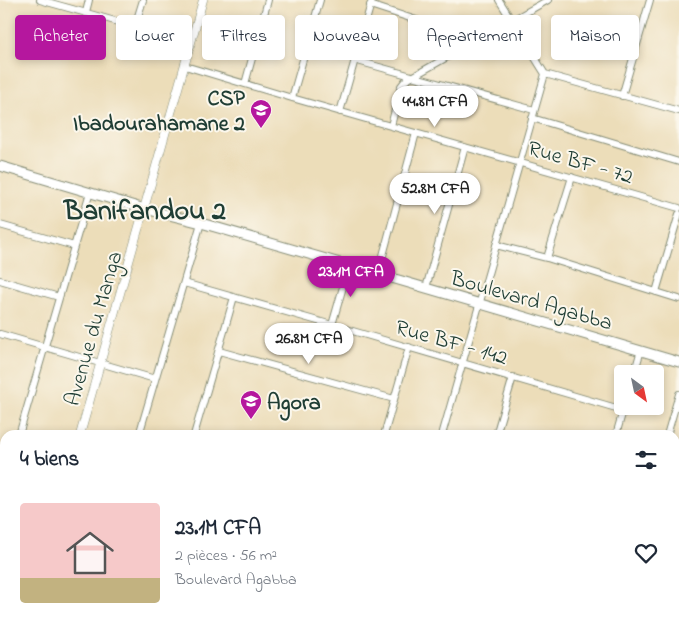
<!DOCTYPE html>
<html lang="fr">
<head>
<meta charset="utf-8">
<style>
	:root { --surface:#fff; --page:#f6f6f7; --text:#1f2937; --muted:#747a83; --accent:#b5179e }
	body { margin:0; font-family:"Indie Flower",sans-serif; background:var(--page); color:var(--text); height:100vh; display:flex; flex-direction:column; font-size:19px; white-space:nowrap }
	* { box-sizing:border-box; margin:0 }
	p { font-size:16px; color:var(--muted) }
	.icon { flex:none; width:28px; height:28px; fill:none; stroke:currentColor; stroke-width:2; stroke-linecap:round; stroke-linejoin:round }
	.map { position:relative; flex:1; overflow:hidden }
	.drawer { position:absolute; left:0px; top:430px; width:680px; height:195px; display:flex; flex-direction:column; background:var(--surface); border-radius:15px 15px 0 0; box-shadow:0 2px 8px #0003 }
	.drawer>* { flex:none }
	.hud { position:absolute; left:15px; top:15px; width:650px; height:45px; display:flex; gap:10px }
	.needle { width:32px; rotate:147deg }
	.fabs { position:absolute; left:614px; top:365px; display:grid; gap:10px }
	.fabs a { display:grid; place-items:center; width:50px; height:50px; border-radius:5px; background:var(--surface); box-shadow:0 2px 8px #0003; font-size:25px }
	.price { position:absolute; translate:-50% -42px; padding:0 11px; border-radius:18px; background:#fff; color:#222; font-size:16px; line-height:32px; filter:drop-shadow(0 1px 2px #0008) }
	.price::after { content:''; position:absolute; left:50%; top:30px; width:15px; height:11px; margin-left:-8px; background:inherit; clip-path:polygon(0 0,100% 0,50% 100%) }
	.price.current { background:var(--accent); color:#fff }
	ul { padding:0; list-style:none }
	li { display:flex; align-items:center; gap:15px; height:125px; padding:0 20px }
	li span { display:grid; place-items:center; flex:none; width:140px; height:100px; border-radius:5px; color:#555 }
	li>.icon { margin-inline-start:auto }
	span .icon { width:60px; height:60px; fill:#fffc; stroke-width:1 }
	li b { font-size:21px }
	h2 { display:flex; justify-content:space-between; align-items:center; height:60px; padding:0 20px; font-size:21px }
	.tag { padding:0 18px; border-radius:5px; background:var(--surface); box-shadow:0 2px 8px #0003; font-size:18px; line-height:45px }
	.tag.current { background:var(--accent); color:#fff }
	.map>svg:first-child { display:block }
</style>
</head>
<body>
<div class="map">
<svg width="679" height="625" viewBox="0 0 679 625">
	<rect width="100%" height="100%" fill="#fbf7ec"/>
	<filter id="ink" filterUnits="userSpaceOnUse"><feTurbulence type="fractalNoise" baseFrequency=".02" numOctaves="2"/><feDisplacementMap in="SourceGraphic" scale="10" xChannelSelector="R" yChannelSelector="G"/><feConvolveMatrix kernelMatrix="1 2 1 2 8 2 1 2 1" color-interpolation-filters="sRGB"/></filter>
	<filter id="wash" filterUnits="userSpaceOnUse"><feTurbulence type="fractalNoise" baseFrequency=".0096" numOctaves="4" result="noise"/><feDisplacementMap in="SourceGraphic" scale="20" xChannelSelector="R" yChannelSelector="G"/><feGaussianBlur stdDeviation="1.12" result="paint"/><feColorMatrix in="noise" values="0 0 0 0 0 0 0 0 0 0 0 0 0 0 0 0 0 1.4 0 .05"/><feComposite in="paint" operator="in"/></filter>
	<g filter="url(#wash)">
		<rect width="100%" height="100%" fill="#ecddb9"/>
	</g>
	<g filter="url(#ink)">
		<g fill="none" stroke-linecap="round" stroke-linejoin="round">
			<!-- minor casing -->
			<g stroke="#868d76" stroke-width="8">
				<path id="minor" d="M40,0l150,42
					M499,0l46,74 134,37
					M370,5l108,35
					M86,12l3,-12
					M135,26l8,-26
					M354,60l180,50
					M185,66l107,32 387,110
					M245,84l23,-84
					M622,96l28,-96
					M292,98l28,-98
					M340,112l32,-112
					M532,118l147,44
					M391,126l10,-40 4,-5 143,-81
					M0,225l74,21
					M496,245l51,13 132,41
					M547,258l25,-81
					M378,274l38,-141
					M0,280l59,17
					M184,283l148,42 291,85
					M426,288l39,-141
					M656,292l23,-78
					M332,325l17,-59
					M0,334l155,45
					M219,351l175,48
					M634,374l7,-24
					M19,435l71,-243
					M139,435l62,-212
					M194,435l40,-138
					M384,435l25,-88
					M442,435l103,-361
					M496,435l17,-58
					M616,435l8,-28
					M667,435l12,-41
					M0,502l5,-17
					M675,575l4,1
					M609,620l21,5
					M168,625l2,-5
					M222,625l2,-5
					M279,625l1,-5
					M330,625l1,-5
					M389,625l1,-5
					M443,625l1,-5
					M496,625l1,-5
					M550,625l2,-5"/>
			</g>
			<!-- tertiary casing -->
			<g stroke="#868d76" stroke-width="9">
				<path id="tertiary" d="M80,435l123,-435
					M25,625l1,-5"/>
			</g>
			<!-- secondary casing -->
			<g stroke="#868d76" stroke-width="11">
				<path id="secondary" d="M0,166l145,43 56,14 177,51 301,88"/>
			</g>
			<!-- minor -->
			<use href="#minor" stroke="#fff" stroke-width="6"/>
			<!-- tertiary -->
			<use href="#tertiary" stroke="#fff" stroke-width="8"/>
			<!-- secondary -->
			<use href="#secondary" stroke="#fff" stroke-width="9"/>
		</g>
	</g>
	<!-- icons -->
	<defs>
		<g id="school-pin" transform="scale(1.125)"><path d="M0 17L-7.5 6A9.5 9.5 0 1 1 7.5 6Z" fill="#b5179e" stroke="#fbf7ec"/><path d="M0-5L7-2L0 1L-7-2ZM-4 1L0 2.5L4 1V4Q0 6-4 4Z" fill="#fff"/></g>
	</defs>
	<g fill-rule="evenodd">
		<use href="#school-pin" x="261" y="110"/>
		<use href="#school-pin" x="251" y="401"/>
	</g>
	<g text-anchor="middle" stroke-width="4" stroke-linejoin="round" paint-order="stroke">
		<!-- poi labels -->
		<g font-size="22" font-weight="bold" fill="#1f3d34" stroke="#fbf7ec" text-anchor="end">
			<text x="245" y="105">CSP<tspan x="245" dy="25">Ibadourahamane 2</tspan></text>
			<text x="267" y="409" text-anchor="start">Agora</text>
		</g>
		<!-- street labels -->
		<g font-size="22" fill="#1f3d34" stroke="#fbf7ec">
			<text transform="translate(581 161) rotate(16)" y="8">Rue BF - 72</text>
			<text transform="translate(532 299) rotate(16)" y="8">Boulevard Agabba</text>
			<text transform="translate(92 328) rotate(-74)" y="8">Avenue du Manga</text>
			<text transform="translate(452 341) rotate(16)" y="8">Rue BF - 142</text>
		</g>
		<!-- district labels -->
		<g font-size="28" font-weight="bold" fill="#1f3d34" stroke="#fbf7ec">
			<text x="145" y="219">Banifandou 2</text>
		</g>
	</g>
</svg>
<div class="fabs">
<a><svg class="needle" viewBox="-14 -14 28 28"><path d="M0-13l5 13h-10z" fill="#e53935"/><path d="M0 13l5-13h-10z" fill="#747a83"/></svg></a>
</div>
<b class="price" style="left:435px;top:128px">44.8M CFA</b>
<b class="price" style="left:435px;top:215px">52.8M CFA</b>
<b class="price current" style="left:351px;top:298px">23.1M CFA</b>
<b class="price" style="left:309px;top:365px">26.8M CFA</b>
<div class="hud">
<a class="tag current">Acheter</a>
<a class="tag">Louer</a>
<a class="tag">Filtres</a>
<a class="tag">Nouveau</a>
<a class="tag">Appartement</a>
<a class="tag">Maison</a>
</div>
<section class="drawer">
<h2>4 biens<svg class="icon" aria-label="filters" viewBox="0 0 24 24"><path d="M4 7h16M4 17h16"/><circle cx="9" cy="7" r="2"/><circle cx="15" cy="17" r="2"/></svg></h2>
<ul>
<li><span style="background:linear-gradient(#f6c9c9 75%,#c2b280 0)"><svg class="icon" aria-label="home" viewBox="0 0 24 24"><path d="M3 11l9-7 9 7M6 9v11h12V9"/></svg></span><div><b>23.1M CFA</b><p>2 pièces · 56 m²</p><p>Boulevard Agabba</p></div><svg class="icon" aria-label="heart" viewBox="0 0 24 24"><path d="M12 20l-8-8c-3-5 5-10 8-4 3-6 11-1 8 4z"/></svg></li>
</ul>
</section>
</div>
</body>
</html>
